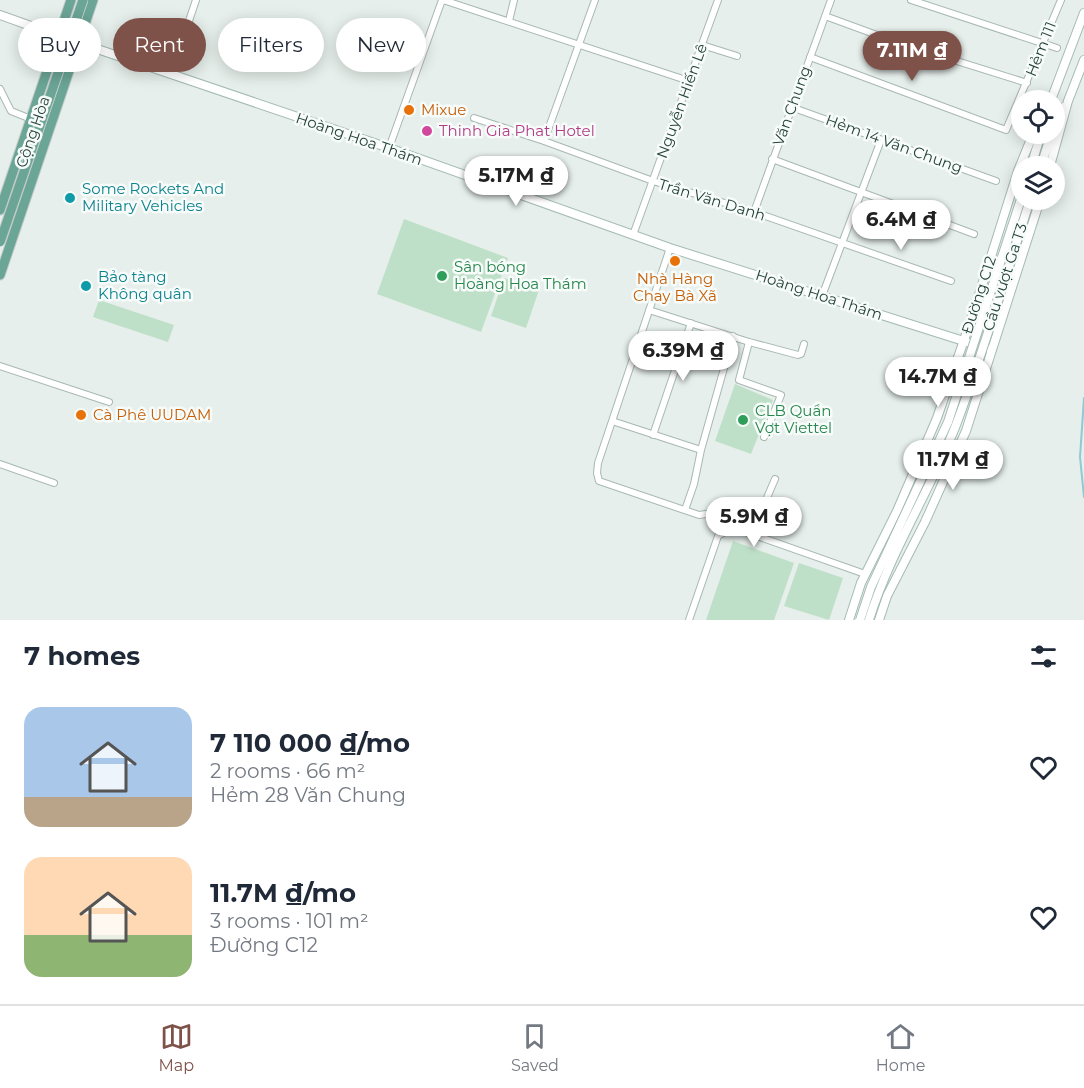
<!DOCTYPE html>
<html lang="en">
<head>
<meta charset="utf-8">
<style>
	:root { --surface:#fff; --page:#f2f2f3; --text:#1f2937; --muted:#747a83; --line:#e0e1e3; --accent:#7f5249 }
	body { margin:0; font-family:Montserrat,sans-serif; background:var(--page); color:var(--text); height:100vh; display:flex; flex-direction:column; font-size:22px; white-space:nowrap }
	* { box-sizing:border-box; margin:0 }
	p { font-size:20px; color:var(--muted) }
	.icon { flex:none; width:33px; height:33px; fill:none; stroke:currentColor; stroke-width:2; stroke-linecap:round; stroke-linejoin:round }
	.map { position:relative; height:620px; overflow:hidden }
	.panel { display:flex; flex-direction:column; background:var(--surface); flex:1 }
	.panel>* { flex:none }
	.banner { position:absolute; left:18px; top:18px; width:600px; height:54px; display:flex; gap:12px }
	.controls { position:absolute; left:1011px; top:90px; display:grid; gap:12px }
	.controls a { display:grid; place-items:center; width:54px; height:54px; border-radius:50%; background:var(--surface); box-shadow:0 3px 15px #0003; font-size:30px }
	.price { position:absolute; translate:-50% -51px; padding:0 14px; border-radius:21px; background:#fff; color:#222; font-size:20px; line-height:39px; filter:drop-shadow(0 2px 3px #0008) }
	.price::after { content:''; position:absolute; left:50%; top:36px; width:18px; height:14px; margin-left:-9px; background:inherit; clip-path:polygon(0 0,100% 0,50% 100%) }
	.price.current { background:var(--accent); color:#fff }
	ul { padding:0; list-style:none }
	li { display:flex; align-items:center; gap:18px; height:150px; padding:0 24px }
	li span { display:grid; place-items:center; flex:none; width:168px; height:120px; border-radius:18px; color:#555 }
	li>.icon { margin-inline-start:auto }
	span .icon { width:72px; height:72px; fill:#fffc; stroke-width:1 }
	li b { font-size:26px }
	h2 { display:flex; justify-content:space-between; align-items:center; height:72px; padding:0 24px; font-size:26px }
	.tag { padding:0 21px; border-radius:27px; background:var(--surface); box-shadow:0 3px 15px #0003; font-size:21px; line-height:54px }
	.tag.current { background:var(--accent); color:#fff }
	.dock { display:flex; justify-content:space-around; align-items:center; height:84px; border-top:2px solid var(--line); background:var(--surface); font-size:16px; color:var(--muted) }
	.dock a { display:grid; justify-items:center; gap:3px }
	.dock .current { color:var(--accent) }
	.map>svg:first-child { display:block }
</style>
</head>
<body>
<div class="map">
<svg width="1084" height="620" viewBox="0 0 1084 620">
	<rect width="100%" height="100%" fill="#e6efeb"/>
	<!-- green -->
	<path fill="#bfe0c8" d="M404,219l104,39 -27,74 -104,-38z
		M504,278l35,12 -13,38 -35,-12z
		M99,300l75,25 -6,17 -75,-25z
		M735,384l38,16 -22,54 -36,-13z
		M733,541l61,22 -20,57h-68z
		M799,563l44,15 -14,42 -45,-14z"/>
	<g fill="none" stroke-linecap="round" stroke-linejoin="round">
		<!-- stream -->
		<path stroke="#8ec9d4" stroke-width="2" d="M1084,398l-4,59 4,40"/>
		<!-- minor casing -->
		<g stroke="#a8b8b2" stroke-width="8">
			<path id="minor" d="M443,0l246,81
				M911,0l146,48
				M825,16l71,26 131,41
				M509,21l5,-21
				M702,45l35,11
				M810,57l196,73 55,-130
				M171,74l25,-74
				M0,89l11,22 20,8
				M791,107l205,74
				M474,118l70,23 109,40 101,31 197,69
				M544,141l51,-141
				M389,148l53,-148
				M772,159l202,75
				M754,212l77,-212
				M633,235l85,-235
				M670,248l-72,215 -1,10 2,8 100,34 28,-4 30,10 18,-42
				M822,296l59,-156
				M649,310l100,32 -10,38 42,15 -17,42
				M749,342l49,13 3,-1 3,-10
				M0,366l109,36
				M612,421l89,29
				M653,435l38,-112
				M0,464l54,19
				M685,510l9,-26 7,-34 32,-114
				M689,620l29,-84 12,-7 13,2 122,43"/>
		</g>
		<!-- tertiary casing -->
		<g stroke="#a8b8b2" stroke-width="10">
			<path id="tertiary" d="M0,15l59,21"/>
		</g>
		<!-- secondary casing -->
		<g stroke="#a4bbb3" stroke-width="10">
			<path id="secondary" d="M59,36l330,112 281,100 322,102
				M1051,100l33,-87
				M1054,125l10,-18
				M1031,166l10,-32
				M1041,166l10,-32
				M1050,166l18,-65 16,-41
				M849,620l12,-37 36,-72 40,-93 35,-101 46,-146 15,-37
				M879,620l8,-24 38,-74 41,-91 74,-231"/>
		</g>
		<!-- primary casing -->
		<g stroke="#c2cac8" stroke-width="11">
			<path id="primary" d="M0,210l71,-210
				M0,275l93,-275"/>
		</g>
		<!-- minor -->
		<use href="#minor" stroke="#fff" stroke-width="6"/>
		<!-- tertiary -->
		<use href="#tertiary" stroke="#fff" stroke-width="8"/>
		<!-- secondary -->
		<use href="#secondary" stroke="#fff" stroke-width="8"/>
		<!-- primary -->
		<use href="#primary" stroke="#6aa596" stroke-width="9"/>
		<!-- secondary-bridge casing -->
		<g stroke="#a4bbb3" stroke-width="10" stroke-linecap="butt">
			<path id="secondary-bridge" d="M860,620l11,-33 77,-165 74,-226
				M869,620c21,-68 61,-129 87,-195 28,-74 50,-151 74,-225"/>
		</g>
		<!-- primary-bridge casing -->
		<g stroke="#c2cac8" stroke-width="11" stroke-linecap="butt">
			<path id="primary-bridge" d="M0,242l83,-242"/>
		</g>
		<!-- secondary-bridge -->
		<use href="#secondary-bridge" stroke="#fff" stroke-width="8"/>
		<!-- primary-bridge -->
		<use href="#primary-bridge" stroke="#6aa596" stroke-width="9"/>
	</g>
	<!-- markers -->
	<g fill="#e8710a" stroke="#f7fbf9" stroke-width="2">
		<circle cx="409" cy="110" r="6"/>
		<circle cx="675" cy="261" r="6"/>
		<circle cx="81" cy="415" r="6"/>
	</g>
	<circle fill="#d1479c" stroke="#f7fbf9" stroke-width="2" cx="427" cy="131" r="6"/>
	<g fill="#0f9aa8" stroke="#f7fbf9" stroke-width="2">
		<circle cx="70" cy="198" r="6"/>
		<circle cx="86" cy="286" r="6"/>
	</g>
	<g fill="#2e9e5b" stroke="#f7fbf9" stroke-width="2">
		<circle cx="442" cy="276" r="6"/>
		<circle cx="743" cy="420" r="6"/>
	</g>
	<g text-anchor="middle" stroke-width="5" stroke-linejoin="round" paint-order="stroke">
		<!-- street labels -->
		<g font-size="15" fill="#24423a" stroke="#f7fbf9">
			<text transform="translate(1041 49) rotate(-68)" y="5">Hẻm 111</text>
			<text transform="translate(682 101) rotate(-70)" y="5">Nguyễn Hiến Lê</text>
			<text transform="translate(792 106) rotate(-70)" y="5">Văn Chung</text>
			<text transform="translate(33 132) rotate(-71)" y="5">Cộng Hòa</text>
			<text transform="translate(359 139) rotate(19)" y="5">Hoàng Hoa Thám</text>
			<text transform="translate(894 144) rotate(20)" y="5">Hẻm 14 Văn Chung</text>
			<text transform="translate(712 200) rotate(17)" y="5">Trần Văn Danh</text>
			<text transform="translate(1005 277) rotate(-72)" y="5">Cầu vượt Ga T3</text>
			<text transform="translate(819 295) rotate(18)" y="5">Hoàng Hoa Thám</text>
			<text transform="translate(979 295) rotate(-72)" y="5">Đường C12</text>
		</g>
		<!-- food labels -->
		<g font-size="15" fill="#c56008" stroke="#f7fbf9" text-anchor="start">
			<text x="421" y="115">Mixue</text>
			<text x="675" y="284" text-anchor="middle">Nhà Hàng<tspan x="675" dy="17">Chay Bà Xã</tspan></text>
			<text x="93" y="420">Cà Phê UUDAM</text>
		</g>
		<!-- hotel labels -->
		<g font-size="15" fill="#b23c85" stroke="#f7fbf9" text-anchor="start">
			<text x="439" y="136">Thinh Gia Phat Hotel</text>
		</g>
		<!-- culture labels -->
		<g font-size="15" fill="#0d838f" stroke="#f7fbf9" text-anchor="start">
			<text x="82" y="194">Some Rockets And<tspan x="82" dy="17">Military Vehicles</tspan></text>
			<text x="98" y="282">Bảo tàng<tspan x="98" dy="17">Không quân</tspan></text>
		</g>
		<!-- leisure labels -->
		<g font-size="15" fill="#27864d" stroke="#f7fbf9" text-anchor="start">
			<text x="454" y="272">Sân bóng<tspan x="454" dy="17">Hoàng Hoa Thám</tspan></text>
			<text x="755" y="416">CLB Quần<tspan x="755" dy="17">Vợt Viettel</tspan></text>
		</g>
	</g>
</svg>
<div class="controls">
<a><svg class="icon" aria-label="locate" viewBox="0 0 24 24"><circle cx="12" cy="12" r="6"/><path d="M12 2v4M12 18v4M2 12h4M18 12h4"/></svg></a>
<a><svg class="icon" aria-label="layers" viewBox="0 0 24 24"><path d="M12 4l9 5-9 5-9-5zM3 14l9 5 9-5"/></svg></a>
</div>
<b class="price current" style="left:912px;top:82px">7.11M ₫</b>
<b class="price" style="left:516px;top:207px">5.17M ₫</b>
<b class="price" style="left:901px;top:251px">6.4M ₫</b>
<b class="price" style="left:683px;top:382px">6.39M ₫</b>
<b class="price" style="left:938px;top:408px">14.7M ₫</b>
<b class="price" style="left:953px;top:491px">11.7M ₫</b>
<b class="price" style="left:754px;top:548px">5.9M ₫</b>
<div class="banner">
<a class="tag">Buy</a>
<a class="tag current">Rent</a>
<a class="tag">Filters</a>
<a class="tag">New</a>
</div>
</div>
<section class="panel">
<h2>7 homes<svg class="icon" aria-label="filters" viewBox="0 0 24 24"><path d="M4 7h16M4 17h16"/><circle cx="9" cy="7" r="2"/><circle cx="15" cy="17" r="2"/></svg></h2>
<ul>
<li><span style="background:linear-gradient(#a9c7e8 75%,#b9a48a 0)"><svg class="icon" aria-label="home" viewBox="0 0 24 24"><path d="M3 11l9-7 9 7M6 9v11h12V9"/></svg></span><div><b>7 110 000 ₫/mo</b><p>2 rooms · 66 m²</p><p>Hẻm 28 Văn Chung</p></div><svg class="icon" aria-label="heart" viewBox="0 0 24 24"><path d="M12 20l-8-8c-3-5 5-10 8-4 3-6 11-1 8 4z"/></svg></li>
<li><span style="background:linear-gradient(#ffd9b3 65%,#8fb573 0)"><svg class="icon" aria-label="home" viewBox="0 0 24 24"><path d="M3 11l9-7 9 7M6 9v11h12V9"/></svg></span><div><b>11.7M ₫/mo</b><p>3 rooms · 101 m²</p><p>Đường C12</p></div><svg class="icon" aria-label="heart" viewBox="0 0 24 24"><path d="M12 20l-8-8c-3-5 5-10 8-4 3-6 11-1 8 4z"/></svg></li>
</ul>
</section>
<nav class="dock">
<a class="current"><svg class="icon" aria-label="map" viewBox="0 0 24 24"><path d="M3 6l6-2 6 2 6-2v14l-6 2-6-2-6 2zM9 4v14M15 6v14"/></svg>Map</a>
<a><svg class="icon" aria-label="saved" viewBox="0 0 24 24"><path d="M7 4h10v16l-5-4-5 4z"/></svg>Saved</a>
<a><svg class="icon" aria-label="home" viewBox="0 0 24 24"><path d="M3 11l9-7 9 7M6 9v11h12V9"/></svg>Home</a>
</nav>
</body>
</html>
